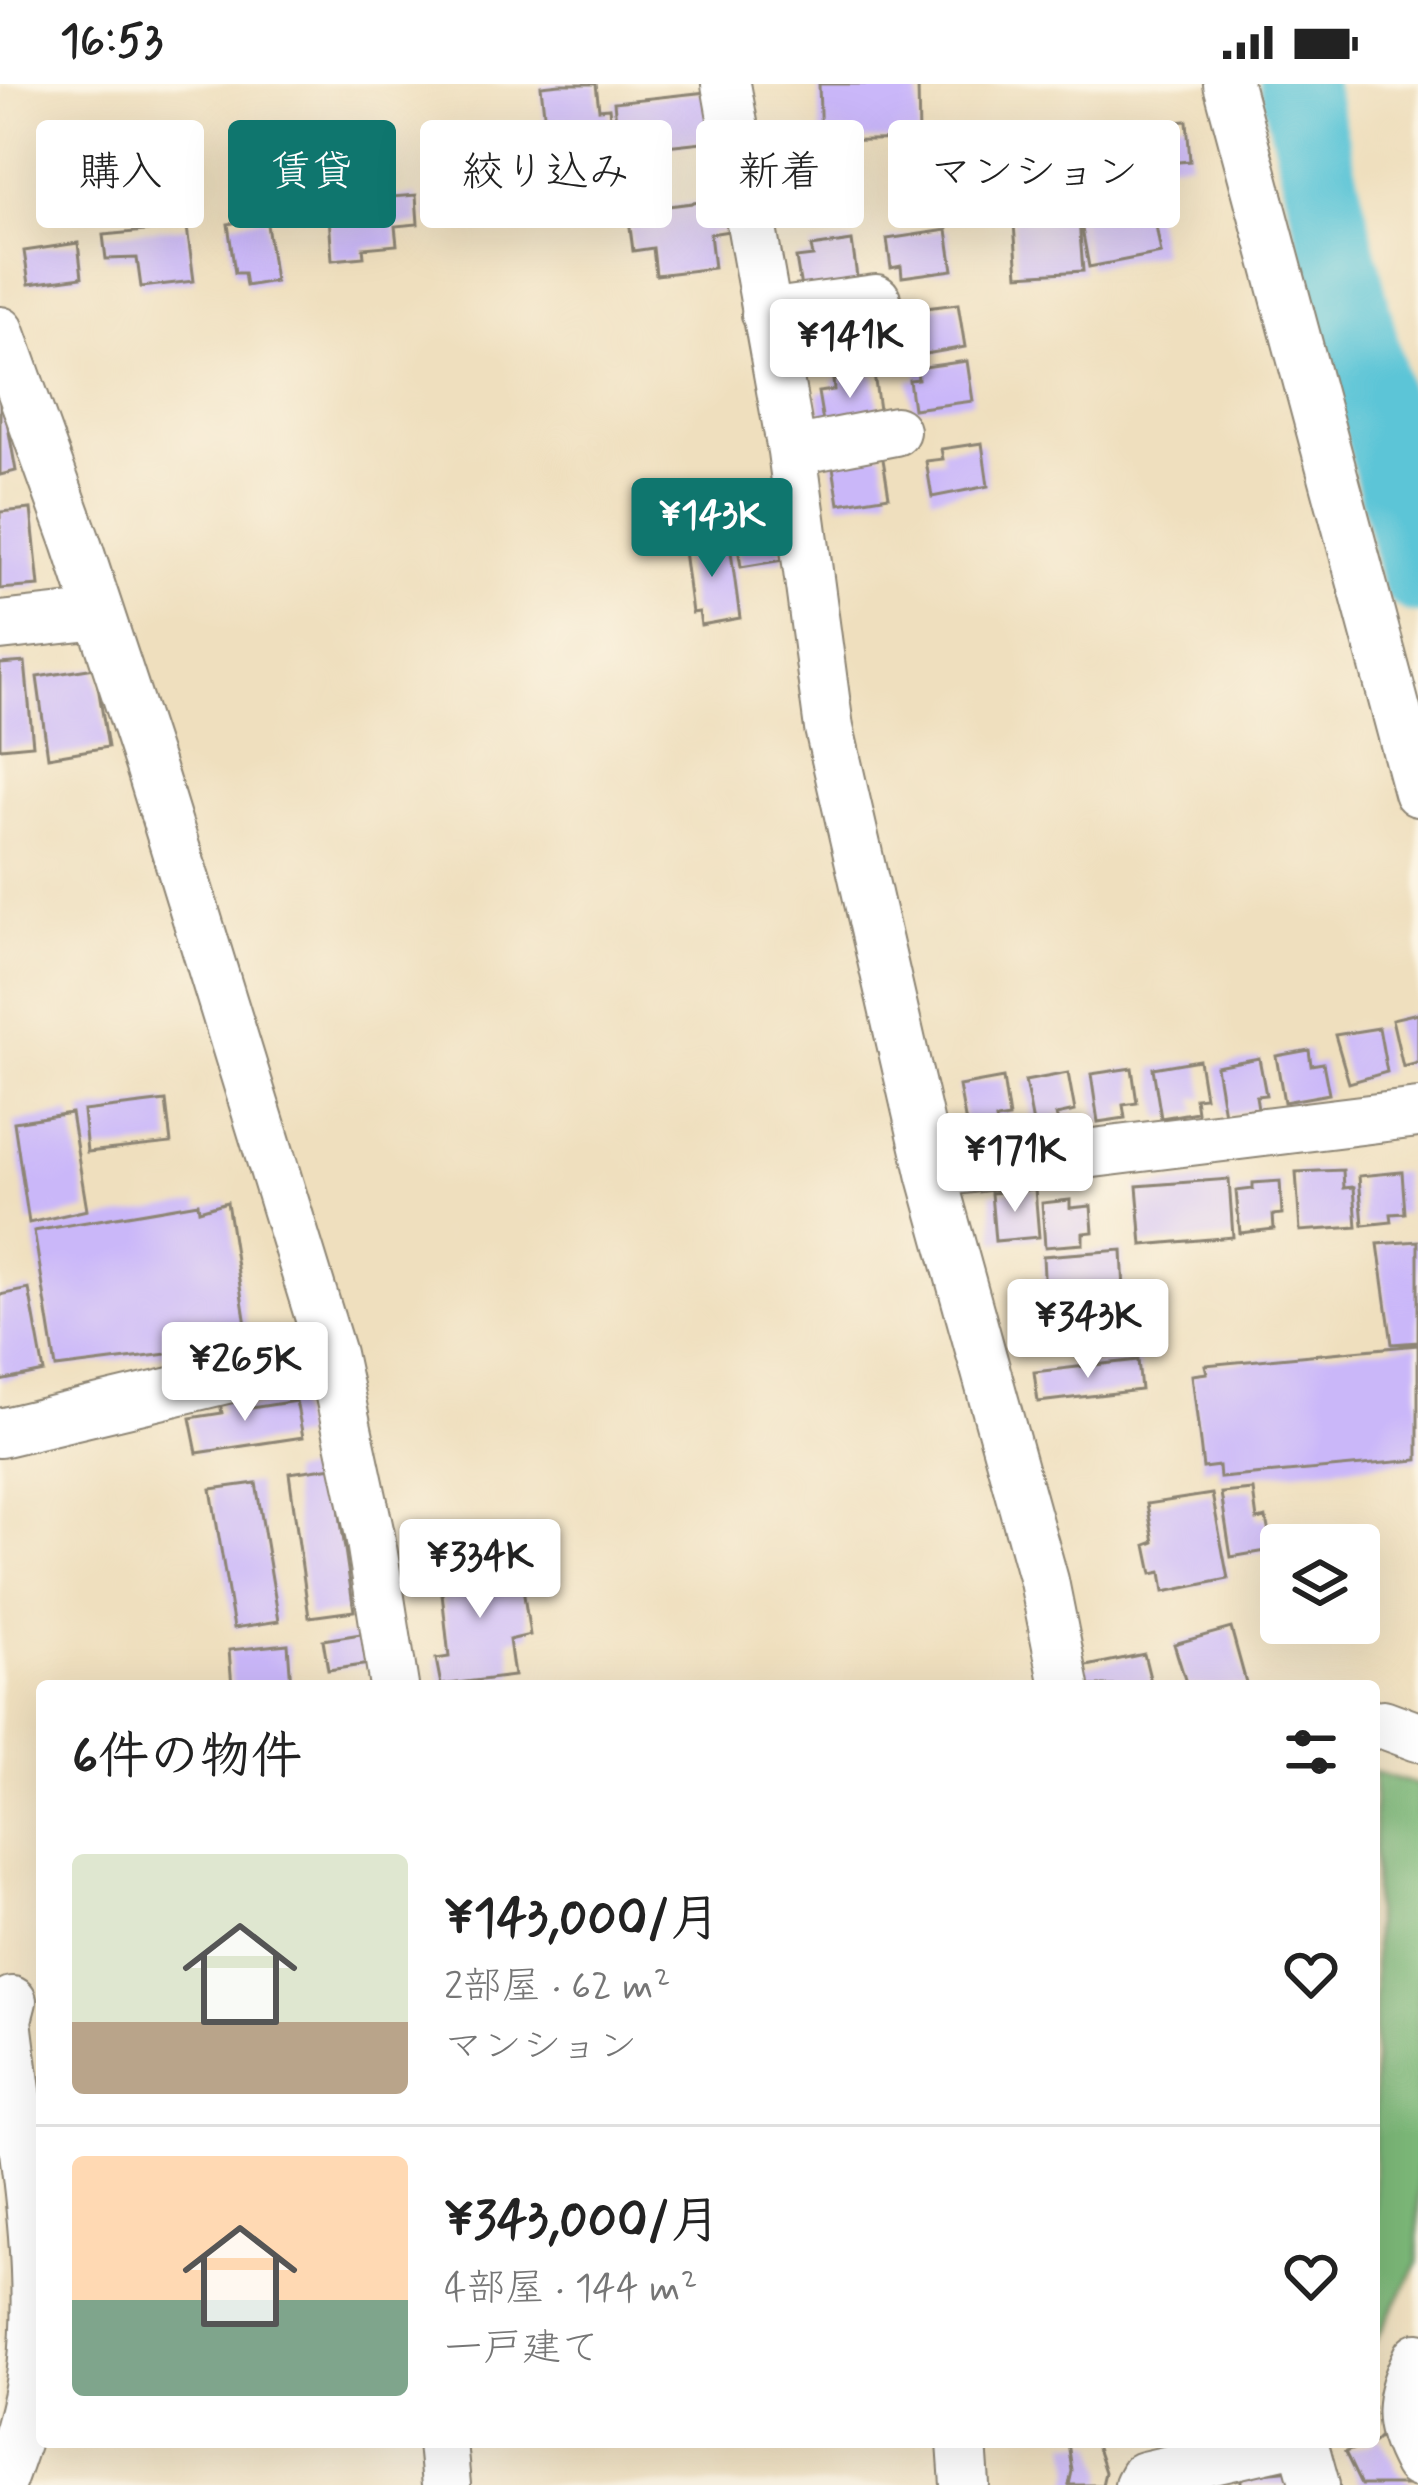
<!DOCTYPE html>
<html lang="ja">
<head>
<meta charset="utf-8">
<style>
	:root { --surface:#fff; --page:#f2f2f2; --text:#222; --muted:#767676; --line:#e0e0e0; --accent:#0f766e }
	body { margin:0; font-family:Mynerve,"Klee One",sans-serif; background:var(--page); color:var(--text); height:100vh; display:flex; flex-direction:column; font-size:45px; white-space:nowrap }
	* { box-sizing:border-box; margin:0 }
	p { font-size:39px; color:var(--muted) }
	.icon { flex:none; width:66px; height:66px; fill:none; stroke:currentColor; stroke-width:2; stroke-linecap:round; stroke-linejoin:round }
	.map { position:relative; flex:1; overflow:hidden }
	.panel { position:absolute; left:36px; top:1596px; width:1344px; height:768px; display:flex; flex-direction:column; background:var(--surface); border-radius:12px; box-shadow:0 12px 48px #0002 }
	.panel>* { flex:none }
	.top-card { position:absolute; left:36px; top:36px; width:1347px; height:108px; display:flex; gap:24px }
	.buttons { position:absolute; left:1260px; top:1440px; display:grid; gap:24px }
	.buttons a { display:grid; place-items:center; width:120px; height:120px; border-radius:12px; background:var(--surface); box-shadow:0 12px 48px #0002; font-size:60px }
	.price { position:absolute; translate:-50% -102px; padding:0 27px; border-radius:12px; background:#fff; color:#222; font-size:39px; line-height:78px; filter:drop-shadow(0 3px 6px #0008) }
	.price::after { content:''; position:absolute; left:50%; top:72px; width:36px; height:27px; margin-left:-18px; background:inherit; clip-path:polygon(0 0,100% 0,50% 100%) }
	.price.current { background:var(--accent); color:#fff }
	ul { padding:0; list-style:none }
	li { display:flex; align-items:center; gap:36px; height:300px; padding:0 36px }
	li+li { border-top:3px solid var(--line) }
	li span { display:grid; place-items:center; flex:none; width:336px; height:240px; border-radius:12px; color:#555 }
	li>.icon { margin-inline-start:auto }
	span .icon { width:144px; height:144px; fill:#fffc; stroke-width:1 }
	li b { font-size:51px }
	h2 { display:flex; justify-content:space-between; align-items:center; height:144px; padding:0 36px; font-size:51px }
	.chip { padding:0 42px; border-radius:12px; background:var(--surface); box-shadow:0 12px 48px #0002; font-size:42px; line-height:108px }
	.chip.current { background:var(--accent); color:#fff }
	.status { display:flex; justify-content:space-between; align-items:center; height:84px; padding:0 60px; background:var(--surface); direction:ltr }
	.status svg { height:33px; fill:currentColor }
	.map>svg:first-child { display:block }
</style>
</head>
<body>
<div class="status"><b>16:53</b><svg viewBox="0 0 49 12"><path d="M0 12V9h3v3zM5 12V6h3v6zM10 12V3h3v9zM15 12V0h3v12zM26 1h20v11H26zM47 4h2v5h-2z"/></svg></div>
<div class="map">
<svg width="1418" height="2401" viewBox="0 0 1418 2401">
	<rect width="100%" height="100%" fill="#fcf5e5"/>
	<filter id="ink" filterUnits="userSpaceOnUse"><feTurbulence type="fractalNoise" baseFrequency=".00833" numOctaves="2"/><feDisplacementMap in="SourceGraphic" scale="24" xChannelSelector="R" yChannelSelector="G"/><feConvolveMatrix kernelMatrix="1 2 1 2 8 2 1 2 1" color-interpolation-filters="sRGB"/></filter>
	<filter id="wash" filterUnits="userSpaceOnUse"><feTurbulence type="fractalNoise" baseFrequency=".004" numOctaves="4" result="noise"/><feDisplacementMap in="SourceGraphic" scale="48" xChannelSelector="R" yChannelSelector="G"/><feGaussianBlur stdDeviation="2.7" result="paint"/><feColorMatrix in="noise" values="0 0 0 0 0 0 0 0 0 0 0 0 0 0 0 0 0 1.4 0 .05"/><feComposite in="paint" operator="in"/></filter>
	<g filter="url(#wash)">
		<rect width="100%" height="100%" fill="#efdfbe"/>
		<!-- forest -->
		<path fill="#7cb878" stroke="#547252" stroke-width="3" d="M1374,1688l44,13v477l-44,82z"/>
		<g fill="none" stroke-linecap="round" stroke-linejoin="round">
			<!-- river -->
			<path stroke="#5bc5d7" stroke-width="75" d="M1297,0l121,492"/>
		</g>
		<g id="blocks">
			<!-- building -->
			<path fill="#cab7f9" d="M560,0h36l3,25 10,-1 4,34 -65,8 -7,-64z
				M819,0h99l1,55 -98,2z
				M707,8l5,49 -93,10 -5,-49z
				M1187,37l3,40 -113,9 -4,-39z
				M1072,48l11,139 -65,4 -11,-140z
				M579,100l1,12 -57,4v11l-23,1 -1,-23z
				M473,108l2,24 -47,4 -2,-24z
				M416,111l2,29 -23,2 2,19 -34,3 1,9 -32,3 -4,-58z
				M1151,114l10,55 -72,14 -10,-55z
				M725,115l4,32 -19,3 4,34 -58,7 -3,-27 -20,3 -5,-40z
				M266,133l9,64 -29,5 -2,-13h-9l-7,-49z
				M187,143l7,54 -53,6 -4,-29 -31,1 -3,-24z
				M947,146l6,40 -51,7 -1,-11 -10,2 -4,-29z
				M852,157l6,43 -56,10 -6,-36 17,-2 -2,-9z
				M78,159l4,34 -53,7 -5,-33z
				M958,220l7,43 -56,10 -7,-36 17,-1 -2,-11z
				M858,235l7,44 -50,8 -6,-43z
				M967,277l6,40 -60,8 -4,-29 9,-1 -1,-11z
				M874,290l6,43 -56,11 -6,-36 16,-2 -1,-10z
				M2,309l14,78 -16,4v-81z
				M982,359l6,43 -56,11 -6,-36 17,-2 -2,-10z
				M882,369l7,43 -50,8 -7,-43z
				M31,425l8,77 -39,3v-77z
				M777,444l6,32 -42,7 -5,-32z
				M729,453l11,81 -39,7 -2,-13 -7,1 -9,-70z
				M25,578l8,83 -33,3v-84z
				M95,584l13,79 -60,10 -11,-80z
				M1418,929v50l-15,4 -11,-48z
				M1379,944l8,44 -38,11 -14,-48z
				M1309,966l2,15 12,-2 6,31 -45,8 -8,-46z
				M1259,974l7,37 -10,1 2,12 -34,6 -8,-48z
				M1199,976l6,37 -10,1 2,14 -36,6 -8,-50z
				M1132,984l5,35 -14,2 2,13 -27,4 -7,-48z
				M1068,989l7,38 -19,4 3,9 -25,5 -9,-48z
				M1003,994l6,40 -13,2 2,10 -30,5 -9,-49z
				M166,1017l5,42 -84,9 -4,-41z
				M71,1029l16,97 -58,13 -15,-101z
				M1343,1086l1,18 10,-1 3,40 -57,4 -4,-59z
				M1402,1088l3,41 -14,1 1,8 -29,3 -4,-49z
				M1229,1095l4,58 -91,8 -5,-59z
				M1280,1097l2,33 -9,1 1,14 -34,4 -4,-42 17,-2v-6z
				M1035,1105l4,48 -44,4 -4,-48z
				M1070,1116v8l21,-2 2,26 -10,1v11l-38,3 -3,-44z
				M227,1118l19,123 -26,6 2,16 -166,21 -22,-137 164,-28 1,7z
				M1418,1157v101l-26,2 -14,-100z
				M1122,1166l3,62 -79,5 -3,-61z
				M29,1205l15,83 -44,9v-86z
				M1418,1261v115l-198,18 -1,-12 -16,2 -11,-93 15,-2 -2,-8z
				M1138,1276l3,30 -103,12 -4,-30z
				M241,1305l4,20 51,-8 7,36 -106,16 -7,-35 32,-5 -4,-20z
				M333,1383l21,144 -45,6 -20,-144z
				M256,1399l23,138 -45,7 -23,-139z
				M1253,1406l4,30 9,-2 6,32 -41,7 -10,-64z
				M1212,1410l16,85 -64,13 -3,-20 -9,2 -6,-29 8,-3 -7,-38z
				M482,1462h15l3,39 22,-3 8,53 -21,5 5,36 -73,9 -5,-26 13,-2 -10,-91 47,-5z
				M1231,1544l16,58h-60l-13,-42z
				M367,1549l3,31 -42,6 -5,-30z
				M288,1560l3,42h-59l-3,-36z
				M1144,1570l8,32h-71l-3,-18z
				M1380,2352l16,33 17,16h-52l-16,-33 29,-10z
				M1068,2358h27l10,30 -3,13h-33l3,-14z
				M1293,2386l1,15h-53v-10z"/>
		</g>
	</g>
	<g filter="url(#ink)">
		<use href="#blocks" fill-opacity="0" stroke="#8d8574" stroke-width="3"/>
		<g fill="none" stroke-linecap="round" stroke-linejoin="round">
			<!-- minor casing -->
			<g stroke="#8d8574" stroke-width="52">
				<path id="minor" d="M726,0l66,367 37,277 102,445 113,408 21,105
					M1228,0l190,708
					M766,230l110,-15
					M0,247l76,211 74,224 181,588 39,181 24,151
					M792,367l103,-20
					M0,542l100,-11
					M931,1089l487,-60
					M0,1349l331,-79
					M1374,1641l9,-1 35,13
					M1418,2273c-21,44 -23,63 0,106
					M442,2358l4,43
					M962,2358l3,43
					M1303,2358l12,43
					M0,2401c14,-38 27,-75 32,-116 13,-114 -12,-235 -25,-349l5,-19
					M1139,2401l5,-9 147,-34"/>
			</g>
			<!-- minor -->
			<use href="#minor" stroke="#fff" stroke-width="48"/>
		</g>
	</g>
</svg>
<div class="buttons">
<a><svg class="icon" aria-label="layers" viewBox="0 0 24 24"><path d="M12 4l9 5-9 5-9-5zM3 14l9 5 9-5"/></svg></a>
</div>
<b class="price" style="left:850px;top:317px">¥141K</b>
<b class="price current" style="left:712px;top:496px">¥143K</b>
<b class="price" style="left:1015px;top:1131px">¥171K</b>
<b class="price" style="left:1088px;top:1297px">¥343K</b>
<b class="price" style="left:245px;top:1340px">¥265K</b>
<b class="price" style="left:480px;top:1537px">¥334K</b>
<div class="top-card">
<a class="chip">購入</a>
<a class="chip current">賃貸</a>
<a class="chip">絞り込み</a>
<a class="chip">新着</a>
<a class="chip">マンション</a>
</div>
<section class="panel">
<h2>6件の物件<svg class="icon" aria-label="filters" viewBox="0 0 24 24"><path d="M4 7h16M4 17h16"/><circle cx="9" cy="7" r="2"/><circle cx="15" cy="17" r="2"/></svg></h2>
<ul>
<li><span style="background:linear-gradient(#dfe7d0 70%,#b9a48a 0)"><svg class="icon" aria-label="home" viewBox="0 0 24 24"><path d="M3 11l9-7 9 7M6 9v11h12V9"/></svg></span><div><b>¥143,000/月</b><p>2部屋 · 62 m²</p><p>マンション</p></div><svg class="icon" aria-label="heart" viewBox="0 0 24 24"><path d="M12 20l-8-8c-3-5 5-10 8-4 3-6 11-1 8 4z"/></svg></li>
<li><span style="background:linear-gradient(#ffd9b3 60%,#7fa58c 0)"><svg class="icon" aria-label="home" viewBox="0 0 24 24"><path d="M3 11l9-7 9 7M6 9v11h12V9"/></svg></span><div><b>¥343,000/月</b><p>4部屋 · 144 m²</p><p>一戸建て</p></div><svg class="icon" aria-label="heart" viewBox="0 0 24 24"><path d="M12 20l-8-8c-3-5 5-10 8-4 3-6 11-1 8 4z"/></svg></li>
</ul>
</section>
</div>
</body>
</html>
